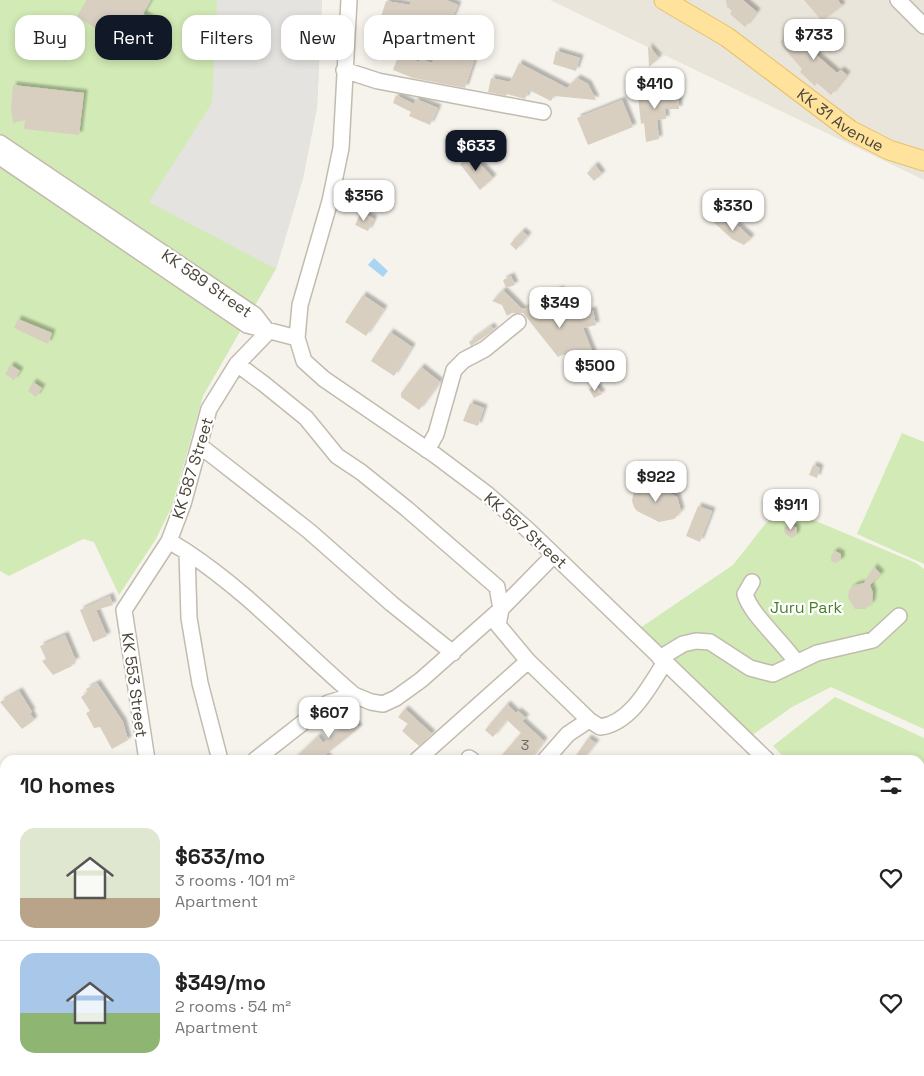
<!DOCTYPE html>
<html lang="en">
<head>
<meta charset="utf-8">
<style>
	:root { --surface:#fff; --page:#f6f6f6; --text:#222; --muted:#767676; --line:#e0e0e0; --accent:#111827 }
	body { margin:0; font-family:"Space Grotesk",sans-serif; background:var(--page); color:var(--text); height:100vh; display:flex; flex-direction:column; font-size:19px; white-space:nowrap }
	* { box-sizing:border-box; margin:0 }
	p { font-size:16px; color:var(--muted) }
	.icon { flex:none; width:28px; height:28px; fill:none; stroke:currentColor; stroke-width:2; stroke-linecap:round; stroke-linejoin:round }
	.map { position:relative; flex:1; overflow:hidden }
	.panel { position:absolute; left:0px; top:755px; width:925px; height:321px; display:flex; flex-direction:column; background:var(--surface); border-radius:15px 15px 0 0; box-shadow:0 2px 8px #0003 }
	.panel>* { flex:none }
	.banner { position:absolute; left:15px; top:15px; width:500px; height:45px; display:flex; gap:10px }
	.price { position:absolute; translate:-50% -42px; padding:0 11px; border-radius:10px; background:#fff; color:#222; font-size:16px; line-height:32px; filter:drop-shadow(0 1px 2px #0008) }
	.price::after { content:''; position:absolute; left:50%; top:30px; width:15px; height:11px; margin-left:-8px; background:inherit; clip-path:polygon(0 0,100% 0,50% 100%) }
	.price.selected { background:var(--accent); color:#fff }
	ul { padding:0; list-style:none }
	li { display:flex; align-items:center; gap:15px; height:125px; padding:0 20px }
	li+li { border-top:1px solid var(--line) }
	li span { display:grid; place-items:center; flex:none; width:140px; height:100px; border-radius:15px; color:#555 }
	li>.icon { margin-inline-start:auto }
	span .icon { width:60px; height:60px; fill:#fffc; stroke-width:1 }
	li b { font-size:21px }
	h2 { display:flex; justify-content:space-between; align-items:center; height:60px; padding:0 20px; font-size:21px }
	.pill { padding:0 18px; border-radius:15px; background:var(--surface); box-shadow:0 2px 8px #0003; font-size:18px; line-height:45px }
	.pill.selected { background:var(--accent); color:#fff }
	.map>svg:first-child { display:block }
</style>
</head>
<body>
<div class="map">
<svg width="924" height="1076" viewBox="0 0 924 1076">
	<defs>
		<filter id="shadow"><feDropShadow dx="3.5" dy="-3.5" stdDeviation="1" flood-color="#0004"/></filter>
	</defs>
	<rect width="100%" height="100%" fill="#f6f3ec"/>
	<!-- residential -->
	<path fill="#eae5da" d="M550,0h374v180z"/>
	<!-- green -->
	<path fill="#d2eab5" d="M0,0h322l-5,107 -14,71 -27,91 -73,127 -31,110 -16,33 -37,56 -25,-53 -11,-3 -74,37 -9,-5z
		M902,433l22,9v122l-67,-30z
		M782,510l22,6 112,47 8,6v160l-93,-42 -39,20 -44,31 -108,-110 93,-63 33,-42z
		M835,697l89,41v159l-4,-4v-133h-133l-14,-14z"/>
	<!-- parking -->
	<path fill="#e5e3e0" d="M217,0h105l-5,107 -14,71 -27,91 -127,-67 63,-99z"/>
	<!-- water -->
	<path fill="#a9d4f2" d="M374,258l14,13 -5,6 -15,-12z"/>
	<!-- building -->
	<path fill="#d8cfc1" filter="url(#shadow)" d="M87,0h64l-8,14 24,14 -9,18 -40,-22 -7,13 -34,-20z
		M410,0h36l12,5 -17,40 -24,-9 1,-3 -38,-13 6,-19 24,4z
		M726,0h17l14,12 -12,15 -15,-13 2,-3 -5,-4z
		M804,0h34l4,6 -20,15z
		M825,29l7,12 -19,11 24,21 4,-3 6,5 -16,20 -14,-12 -2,3 -15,-14 2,-3 -20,-23 -2,-5 13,-8 6,10h3z
		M469,36l19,8 -12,11 -11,33 -52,-10 -20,-8 6,-16 20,8 1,-3 12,4 5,-12 22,10z
		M648,46l11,12 -10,9z
		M556,51l24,7 -4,13 -23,-7z
		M519,63l48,25 10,-10 11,6 8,16 -42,-4 -3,5 -22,-11 -4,9 -18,-5 -1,2 -18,-4 3,-14 19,4z
		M650,81h8l2,15 18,-1 1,14h-14l1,10 -9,1 2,19 -13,3 -2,-19 -3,1 -3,-28 12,-1z
		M13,85l71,8 -5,42 -55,-6 1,-9 -12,3 -2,-16z
		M396,95l18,9 2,-5 22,9 -8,17 -21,-9 2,-4 -18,-9z
		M622,100l11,27 -45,18 -11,-27z
		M471,154l22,24 -13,12 -20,-26z
		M595,165l7,9 -8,7 -7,-8z
		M361,212l13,7 -6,12 -13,-6z
		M711,216l23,12 3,-3 14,13 -7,7 -12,-6 -22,-20z
		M522,231l6,5 -12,14 -6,-6z
		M511,276l4,9 -9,3 -3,-8z
		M560,289l11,22 14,-4 1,5 7,-2 3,15 -13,3 17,43 -12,6 -4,-9 -8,4 -12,-18 -6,3 -35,-44h-11l-5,3 -5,-11 -10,-4 11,-11 20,20 6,-4 9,9 13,-8 -6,-10z
		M363,295l21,14 -18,27 -21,-14z
		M18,319l34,14 -4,11 -34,-16z
		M491,326l3,4 -23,16 -2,-4z
		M390,332l22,15 -18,29 -23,-15z
		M11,365l9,6 -6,9 -9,-6z
		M421,367l19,15 -21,28 -18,-13v-4z
		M33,382l9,6 -6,9 -8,-6z
		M596,385l6,9 -8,4 -5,-9z
		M470,403l14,5 -6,18 -15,-5z
		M813,465l7,3 -3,10 -8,-3z
		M648,482l29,15 4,14 -7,8 -15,3 -22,-11 -3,-4 -2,-6 2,-11 3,-4z
		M698,506l14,5 -12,31 -14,-6z
		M789,524l8,4 -1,7 -4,3 -7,-4 -1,-6z
		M835,551l6,3v6l-5,3 -5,-2v-6z
		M874,567l7,7 -11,11 3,8 -1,10 -7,6h-10l-7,-11 1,-8 6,-5 9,-2z
		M110,596l3,9 -17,5 11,26 -14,6 -13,-32z
		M65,635l11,26 -5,2 1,3 -19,9 -11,-14 4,-2 -6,-13z
		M97,683l26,39 5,18 -16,9 -12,-22 -6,1 -8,-15 4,-2 -9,-14 7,-5 -2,-3z
		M19,691l13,21 -2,1 4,7 -12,9 -22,-27z
		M507,704l9,9 2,-2 8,7 -4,3 22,20 -14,19h-32l23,-27 -14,-13 -14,17 -8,-7z
		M343,708l16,20 -34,27 5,5h-37l25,-24 5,7 19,-15 -9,-13z
		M405,709l27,25 -13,12 -17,-15 6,-7 -10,-7z
		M588,738l8,5 -14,17h-9z"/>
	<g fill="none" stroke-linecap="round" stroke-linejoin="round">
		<!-- minor casing -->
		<g stroke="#c2bbae" stroke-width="18">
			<path id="minor" d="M349,0l-8,148 -11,53 -30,104 -3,33 7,23 20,18 111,76 52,39 41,36 239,230
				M898,0l26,26
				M344,70l34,11 165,31
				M0,143l255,172 13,17
				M0,157l247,168 50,13
				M237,364l27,20 42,34 31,38 24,16 46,37 90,78 4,22 -80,71 -25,18 -13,6 -12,-2 -17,-7 -26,8 -73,57
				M199,445l110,86 83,73 61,49
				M427,450l9,-16 18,-64 10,-10 21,-11 33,-27
				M169,541l18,11 2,66 11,65 20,77
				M187,552c62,41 111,95 167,143
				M554,555l-53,54 -3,16 30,36 61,59 11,7c31,-4 49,-40 65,-65
				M752,582l-7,12c5,20 39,49 52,69
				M660,658l23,-14 13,-3 14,1 40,26 23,6 44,-21 56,-13 26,-24
				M469,758l3,2
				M147,760l-23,-150 45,-69 14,-37 26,-95 28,-45 31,-32
				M417,760l111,-99
				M545,760l23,-26 21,-14
				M920,913l4,5
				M180,1071v5
				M227,1076l5,-5
				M369,1076l3,-5"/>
		</g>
		<!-- major casing -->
		<g stroke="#e6c16a" stroke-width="21">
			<g id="major">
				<path id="s1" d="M664,0l63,37 123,93 39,20 35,11"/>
			</g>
		</g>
		<!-- minor -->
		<use href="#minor" stroke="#fff" stroke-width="15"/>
		<!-- major -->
		<use href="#major" stroke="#ffe39c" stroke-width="19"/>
	</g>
	<g text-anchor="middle" stroke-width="4.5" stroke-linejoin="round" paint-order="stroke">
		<!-- number labels -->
		<g font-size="14" fill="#6e675b">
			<text x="525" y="750">3</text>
		</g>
		<!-- street labels -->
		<g font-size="16" fill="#4b4439" stroke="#fff">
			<text dy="6" stroke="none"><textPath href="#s1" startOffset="214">KK 31 Avenue</textPath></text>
			<text transform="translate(207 283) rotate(35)" y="6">KK 589 Street</text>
			<text transform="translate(192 468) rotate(-73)" y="6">KK 587 Street</text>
			<text transform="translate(526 530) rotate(42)" y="6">KK 557 Street</text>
			<text transform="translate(135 685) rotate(82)" y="6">KK 553 Street</text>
		</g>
		<!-- park labels -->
		<g font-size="16" fill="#4a7f2a" stroke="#fff">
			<text x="806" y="613">Juru Park</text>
		</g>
	</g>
</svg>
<b class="price" style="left:814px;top:61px">$733</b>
<b class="price" style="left:655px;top:110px">$410</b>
<b class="price selected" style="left:476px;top:172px">$633</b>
<b class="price" style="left:364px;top:222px">$356</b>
<b class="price" style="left:733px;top:232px">$330</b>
<b class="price" style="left:560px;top:329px">$349</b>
<b class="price" style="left:595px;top:392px">$500</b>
<b class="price" style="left:656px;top:503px">$922</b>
<b class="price" style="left:791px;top:531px">$911</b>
<b class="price" style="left:329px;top:739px">$607</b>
<div class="banner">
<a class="pill">Buy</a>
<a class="pill selected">Rent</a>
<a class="pill">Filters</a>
<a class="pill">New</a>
<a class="pill">Apartment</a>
</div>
<section class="panel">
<h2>10 homes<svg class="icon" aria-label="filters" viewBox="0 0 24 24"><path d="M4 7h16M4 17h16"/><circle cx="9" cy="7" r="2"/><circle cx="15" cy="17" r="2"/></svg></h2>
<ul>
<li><span style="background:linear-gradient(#dfe7d0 70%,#b9a48a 0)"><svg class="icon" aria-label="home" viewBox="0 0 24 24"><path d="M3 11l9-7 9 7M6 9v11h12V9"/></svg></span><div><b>$633/mo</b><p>3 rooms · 101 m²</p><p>Apartment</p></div><svg class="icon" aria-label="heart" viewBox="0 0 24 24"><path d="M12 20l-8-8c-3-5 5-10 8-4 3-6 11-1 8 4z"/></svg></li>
<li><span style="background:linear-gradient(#a9c7e8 60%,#8fb573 0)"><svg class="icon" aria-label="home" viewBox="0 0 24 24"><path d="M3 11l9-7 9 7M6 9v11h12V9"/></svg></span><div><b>$349/mo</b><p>2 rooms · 54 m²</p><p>Apartment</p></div><svg class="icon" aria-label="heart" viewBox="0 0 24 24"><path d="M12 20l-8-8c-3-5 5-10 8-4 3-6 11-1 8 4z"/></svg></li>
</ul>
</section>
</div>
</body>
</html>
